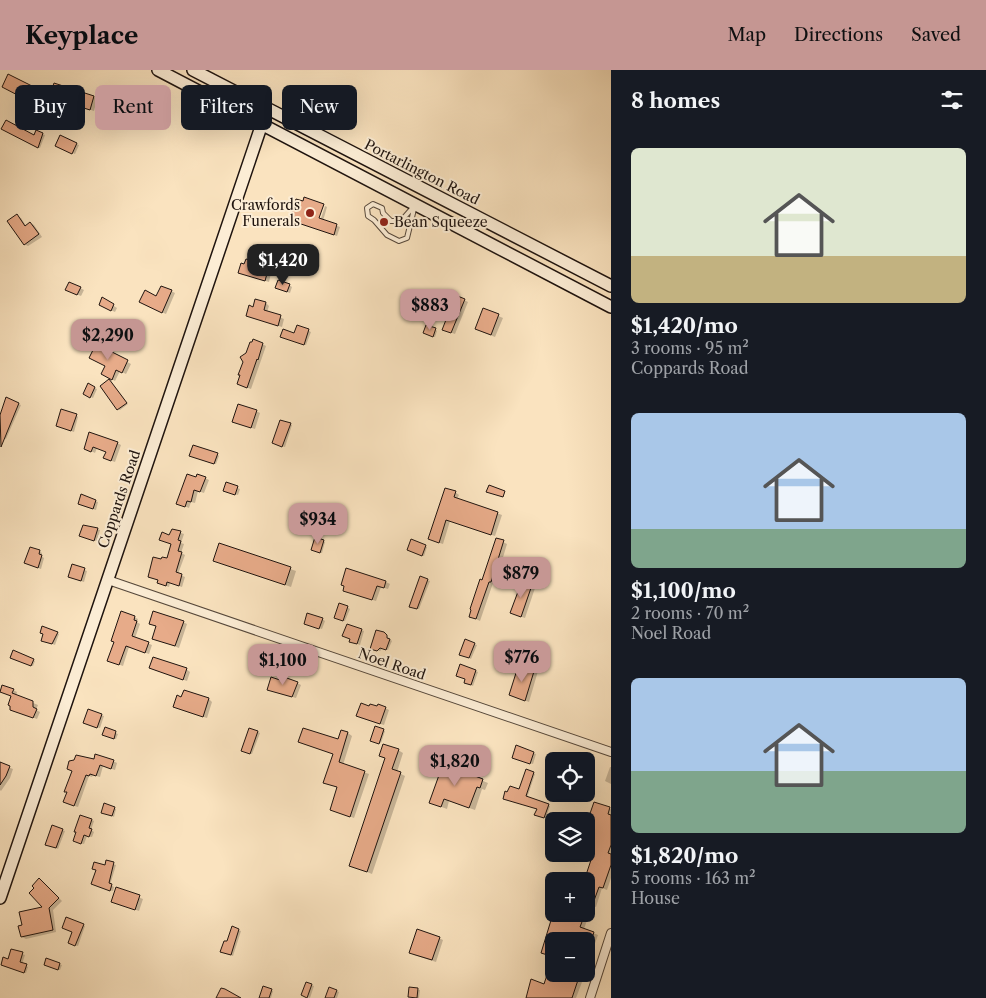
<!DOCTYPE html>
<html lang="en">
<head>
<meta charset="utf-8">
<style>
	:root { --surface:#171b24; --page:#242831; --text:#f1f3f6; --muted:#9ea1a6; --accent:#c59692 }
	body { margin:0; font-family:"Libre Caslon Text",serif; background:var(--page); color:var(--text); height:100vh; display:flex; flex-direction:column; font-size:19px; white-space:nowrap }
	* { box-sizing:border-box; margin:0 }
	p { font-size:16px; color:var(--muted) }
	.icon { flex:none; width:28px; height:28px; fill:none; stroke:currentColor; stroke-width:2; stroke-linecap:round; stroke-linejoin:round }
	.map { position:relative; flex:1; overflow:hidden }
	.details { display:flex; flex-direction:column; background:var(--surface); width:375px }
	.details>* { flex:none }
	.banner { position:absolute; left:15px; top:15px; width:475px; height:45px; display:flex; gap:10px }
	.fabs { position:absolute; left:545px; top:682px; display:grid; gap:10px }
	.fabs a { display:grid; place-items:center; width:50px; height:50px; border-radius:8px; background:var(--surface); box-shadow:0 5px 20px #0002; font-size:25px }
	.price { position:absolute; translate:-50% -42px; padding:0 11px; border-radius:10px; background:var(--accent); color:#111; font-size:16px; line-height:32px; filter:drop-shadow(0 1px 2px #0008) }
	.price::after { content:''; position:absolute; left:50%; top:30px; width:15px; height:11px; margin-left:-8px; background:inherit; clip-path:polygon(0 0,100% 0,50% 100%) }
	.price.current { background:#222; color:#fff }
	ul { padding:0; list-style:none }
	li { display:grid; align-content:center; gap:10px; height:265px; padding:0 20px }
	li span { display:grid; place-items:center; height:155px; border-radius:8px; color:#555 }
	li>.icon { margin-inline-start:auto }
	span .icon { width:90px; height:90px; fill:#fffc; stroke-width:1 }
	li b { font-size:21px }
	h2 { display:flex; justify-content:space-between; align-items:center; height:60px; padding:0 20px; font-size:21px }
	.pill { padding:0 18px; border-radius:8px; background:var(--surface); box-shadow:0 5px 20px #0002; font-size:18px; line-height:45px }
	.pill.current { background:var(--accent); color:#111 }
	header { display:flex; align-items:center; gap:30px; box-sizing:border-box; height:70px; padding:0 25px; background:var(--accent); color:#111 }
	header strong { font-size:24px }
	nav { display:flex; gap:28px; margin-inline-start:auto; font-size:18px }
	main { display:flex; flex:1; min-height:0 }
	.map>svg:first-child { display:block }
</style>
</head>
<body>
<header>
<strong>Keyplace</strong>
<nav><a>Map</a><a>Directions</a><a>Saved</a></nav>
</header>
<main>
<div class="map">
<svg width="611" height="928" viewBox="0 0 611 928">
	<rect width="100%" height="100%" fill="#fae3bf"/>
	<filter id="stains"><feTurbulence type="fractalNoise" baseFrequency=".004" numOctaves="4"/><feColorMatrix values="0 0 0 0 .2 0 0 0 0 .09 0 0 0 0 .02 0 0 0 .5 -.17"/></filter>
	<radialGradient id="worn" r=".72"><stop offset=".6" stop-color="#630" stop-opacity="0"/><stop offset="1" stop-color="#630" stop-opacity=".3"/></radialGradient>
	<!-- shadow -->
	<path fill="#0003" d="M9,5l30,16 -6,11 -30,-15z
		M94,27l3,2 -3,12 -40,-13z
		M3,59l32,8 2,-5 8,3 -5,13z
		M60,67l19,8 -4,9 -18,-9z
		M325,136l2,1 -4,14 17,6 -3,9 -43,-15 25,3z
		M17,146l4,2 5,8 4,-3 4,2 8,12 -14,9 -4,-2z
		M256,190l12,4 -2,6 5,3 -2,9 -26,-8z
		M289,215l3,2 -2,6 -11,-4z
		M80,218l4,2 -3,6 -10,-4z
		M171,221l4,2 -9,21 -22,-10z
		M103,229l14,9 -2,4 -11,-5z
		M464,230l4,2 -13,32 -8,-3 6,-24z
		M266,233l3,3 -2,6 17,7 -2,8 -35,-11 7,-8z
		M484,240l19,8 -8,19 -15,-6z
		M298,256l13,6 -5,13 -22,-8 11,-2z
		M435,259l2,2 -2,6 -9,-3z
		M262,274l4,2 -15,43 -8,-3z
		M96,276l35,18 -5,10 -6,-3 -5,10 -12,-7 4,-8z
		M109,310l19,24 -8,6 -2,-1z
		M88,315l9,4 -4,9 -9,-5z
		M7,329l14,6 -15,34 -6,-2v-19z
		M256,341l4,2 -5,16 -18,-6z
		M76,345l2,2 -4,15 -17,-6z
		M290,354l2,1 -7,22 -9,-3z
		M117,373l4,2 -6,17 -6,-2 -2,-8 -10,-4 -2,5 -10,-5z
		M217,384l2,2 -3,8 -23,-8z
		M205,408l4,2 -5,13 -6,-2 -3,12 -4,-1 -2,6 -7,-3 14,-26z
		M226,414l14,5 -2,6 -12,-4z
		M455,422l4,3 -2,4 45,16 -7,21 -45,-15 -7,23 -9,-3z
		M82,426l16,6 -2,8 -15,-5z
		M84,456l16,4 -3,11 -14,-4z
		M172,460l12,4 -3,9 3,1 -3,9 4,2 -7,19 7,3 -3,10 -12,-4 -1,4 -11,-4 14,-39 -2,-8z
		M497,469l10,5 -12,40 -2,-1 -13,38 -6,-3 9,-37z
		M323,471l2,1 -3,11 -7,-2z
		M219,474l77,27 -5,16 -77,-27z
		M425,476l2,1 -3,9 -13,-5z
		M39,481l3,2 -1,3 3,2 -3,11 -13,-5z
		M73,496l14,5 -3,11 -13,-4z
		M347,500l39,12 4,2 -2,5 -7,-2 -5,14 -28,-9 -2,-6z
		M427,510l3,1 -11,28 -6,-2z
		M531,516l4,2 -10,30 -9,-3z
		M347,537l3,2 -5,12 -7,-2z
		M134,547l4,2 -1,3 3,2 -5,14 17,7 -3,9 -20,-7 -6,19 -11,-4z
		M322,549l3,2 -3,8 -14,-5z
		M183,552l4,2 -8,24 -21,-8v-13l-8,-4z
		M347,555l17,6 -4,14 -8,-3z
		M57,563l2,1 -4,11 -10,-4z
		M386,565l6,6 -4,9 -5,-2 -3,3 -6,-2z
		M474,574l3,1 -6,14 -8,-4z
		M13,589l20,1 2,1 -2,5z
		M150,598l36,1 4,3 -3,9z
		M534,599l4,2 -9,31 -19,-7 9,-20z
		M476,601l2,1 -5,14 -5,-2 -1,-5z
		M284,612l13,1 4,2 -5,13 -28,-8z
		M13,620l4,2 -1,4 22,9 -2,5 4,2 -3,7 -26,-10 1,-13 -6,-3z
		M209,629l3,3 -5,16 -28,-9z
		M370,638h15l4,2 -5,15 -23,-7z
		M101,645l3,1 -4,12 -13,-4z
		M106,659l12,5 -2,5 -10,-3z
		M383,660l2,1 -4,12 -9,-3z
		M258,662l2,1 -8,21 -8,-3z
		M348,663l4,3 -9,29 26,9 -15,44 -23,-9 7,-21 -13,-6 9,-28 -34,-12 38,-1z
		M517,677l19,7 -3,10 -17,-6z
		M398,680l5,3 -6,19 8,4 -33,98 -22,-9 36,-106 -6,-3z
		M95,691h18l4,2 -2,7 -12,-4 -3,11 -7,-2 -1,2 -3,-1 -11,31 -10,-3 5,-33z
		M0,694l13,5 -3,9 -9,13 -1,-1z
		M444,695l44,18 -3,7 -3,-1 -7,21 -26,-9 -2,8 -11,-4z
		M610,697h1v17l-6,-3z
		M533,703l2,1 -8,24 23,8 -4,12 -8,-2v-7l-18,-18z
		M114,738l2,1 -2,8 -9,-4z
		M609,738l2,1v69l-4,12 -5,-2 -6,19 -4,-1 -8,23 14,6 -5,14 -4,-2 -3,8v-14h-32v16l-8,-3 -4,-2 18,-38h26l-1,-33 7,-20 -7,-4 5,-16 -4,-2v-16h2z
		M92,750l2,1 -3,9 3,2 -2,5 -5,-1 -3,8 -7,-2z
		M62,760l3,1 -7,18 -9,-4z
		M107,792l9,3 -6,20 4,2 -1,4 -19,-6z
		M43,812l19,19 -9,9 3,22 -30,7 -4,-2 23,-29z
		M117,819l26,10 -4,12 -22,-8z
		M83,855l2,1 -7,20 -7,-2 2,-12z
		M232,858l9,3 -8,25 -9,-3z
		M439,868l4,2 -7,22 -22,-7z
		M12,881l13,4 -3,9 6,3 -2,6 -21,-8 4,-5z
		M47,890l15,5 -2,5 -13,-4z
		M554,890v14h31l-9,24h-50l19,-13z
		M307,913l7,3 -4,12 -5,-2z
		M410,918l10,2 -1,8 -7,-1z
		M271,920l2,1 -2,7h-11z
		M337,921l2,1 -2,6h-10z"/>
	<!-- building -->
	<path fill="#e7ab89" stroke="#1f140f" d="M8,4l28,14 -7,13 -27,-14z
		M54,13l40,13 -4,14 -41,-13z
		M6,50l28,15 2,-5 7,3 -5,15 -37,-19z
		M60,65l17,8 -5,11 -17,-8z
		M304,127l20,7 -5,14 18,6 -3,11 -45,-15 7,-21 7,2z
		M17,144l8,12 5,-4 9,12 -15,11 -17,-24z
		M255,188l9,3 -2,7 6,2 -3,11 -27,-8 3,-10 3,1 2,-5 8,2z
		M278,210l12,4 -3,8 -12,-4z
		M69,212l12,5 -4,8 -12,-5z
		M161,216l11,4 -10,23 -23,-11 6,-12 11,6z
		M450,223l15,6 -14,34 -9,-3 9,-23 -5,-3z
		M102,227l12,7 -3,7 -12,-6z
		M255,229l11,3 -2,8 17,5 -3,11 -32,-10 3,-11 4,2z
		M483,238l16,6 -8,21 -16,-6z
		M297,255l12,4 -5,16 -24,-8 3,-8 11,4z
		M426,255l10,3 -3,9 -10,-4z
		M253,269l10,4 -5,17 -1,-1 -10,29 -10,-4 3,-9h-2l5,-13 -3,-5 6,-4 4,-11h2z
		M96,274l32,16 -6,13 -6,-3 -4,10 -11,-6 4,-8 -16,-8z
		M109,309l18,24 -10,7 -17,-24z
		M88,313l7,4 -5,11 -7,-4z
		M6,327l13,6 -18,44 -1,-32z
		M238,334l19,6 -6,18 -19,-6z
		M61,339l16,5 -6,17 -15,-5z
		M280,350l11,3 -9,24 -10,-4z
		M89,362l29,10 -7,19 -8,-3 3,-6 -13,-5 -2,5 -7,-3z
		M193,375l25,8 -4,11 -25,-8z
		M187,404l9,3 1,-3 9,3 -6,15 -6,-2 -3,12 -4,-1 -2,6 -9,-3z
		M226,412l12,4 -3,9 -12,-4z
		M489,415l16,6 -2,6 -17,-5z
		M445,418l11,3 -2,6 44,15 -7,23 -45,-15 -7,23 -11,-4z
		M81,424l15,6 -3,9 -15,-5z
		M325,440l9,3 -3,6 -8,-3z
		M83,455l15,3 -4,13 -15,-5z
		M172,459l9,2 -3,9 3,1 -3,10 4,1 -6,20 6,2 -3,12 -12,-4 -1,4 -9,-3 1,-3 -10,-3 5,-20 8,2 1,-2 5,1 4,-14 -12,-4 3,-8 7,3z
		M315,467l9,3 -4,13 -9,-3z
		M496,468l8,2 -13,42h-2l-13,37 -7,-2 2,-7 -1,-1 10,-30 2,1z
		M411,469l15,6 -4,11 -15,-6z
		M219,473l72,24 -6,18 -72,-24z
		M30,477l10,3 -1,4 3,1 -4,13 -14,-5z
		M72,494l13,4 -4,13 -13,-4z
		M346,498l40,13 -2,7 -7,-2 -5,14 -29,-9 1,-5 -3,-1z
		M420,506l8,3 -11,30 -8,-2z
		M522,511l10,4 -11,32 -11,-4z
		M339,533l9,3 -5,15 -9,-3z
		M121,541l14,5 -1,4 3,1 -5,15 17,6 -4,11 -19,-7 -7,19 -12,-4 7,-19 -3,-1z
		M153,541l31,10 -9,25 -23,-7 4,-13 -7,-2z
		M307,543l16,5 -4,11 -15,-5z
		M347,554l15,5 -5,15 -8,-2 1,-3 -8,-3z
		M42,556l16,6 -6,12 -11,-3 2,-7 -3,-1z
		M376,560l8,2 3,3v3l3,1 -4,11 -6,-2 -3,3 -7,-2z
		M465,569l10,4 -6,15 -10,-3z
		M13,580l21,9 -3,7 -21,-8z
		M153,587l34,11 -4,12 -34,-12z
		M460,594l16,6 -5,15 -7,-2 1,-4 -9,-3z
		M525,595l10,3 -10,33 -16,-6 7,-22 2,1 2,-6 4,1z
		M271,607l12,4 1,-4 14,5 -6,15 -25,-7z
		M2,615l12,4 -2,4 21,8v6l4,2 -4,9 -23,-8v-4l-2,-1 3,-9 -11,-4z
		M184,620l25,8 -6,19 -30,-10 4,-12 4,2z
		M361,633l8,3 1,-2 7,2 1,-2 8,3 -6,17 -24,-8z
		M88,639l14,5 -5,14 -14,-5z
		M375,656l9,3 -5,15 -9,-3z
		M105,657l11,4 -2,8 -12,-4z
		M249,658l9,3 -8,23 -9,-3z
		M303,658l35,11 3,-9 7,2 -9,30 26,9 -15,46 -20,-7 7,-23 -14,-4 10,-29 -35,-12z
		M383,674l16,5 -7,20 9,3 -34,100 -18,-6 36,-108 -6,-2z
		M516,675l18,7 -4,12 -18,-6z
		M95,684l19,6 -3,9 -11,-4 -4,11 -6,-2 -1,2 -3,-1 -12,31 -11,-4 4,-10h-3l8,-21 -5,-2 2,-8 5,-1 2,-5 18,4z
		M0,692l10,4 -4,10 -6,9z
		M443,694l40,15 -3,9 -3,-1 -8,21 -25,-9 -3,8 -12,-4z
		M526,699l8,3 -8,24 23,8 -5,14 -10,-3 3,-6 -34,-10 2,-8 2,1 3,-6 9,3z
		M594,732l16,5 -2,7 3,1v30l-3,8 3,1v11l-8,23 -4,-1 -7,19 -6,-2v-23h-2l7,-21 -8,-2 2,-4h1l3,-13 -3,-1v-15z
		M104,733l11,4 -3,9 -11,-3z
		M80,745l12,4 -3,9 3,1 -3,8 -5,-2 -3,9 -8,-3 3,-9h-2z
		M52,755l11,4 -7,19 -11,-3z
		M106,790l8,2 -5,21 3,1 -2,7 -19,-7 5,-14 -4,-1 2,-7 11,3z
		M39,808l20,20 -10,10 4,22 -32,7 -3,-11 4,-1 -3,-13 23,-5 -13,-14 5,-5 -2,-2z
		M116,817l24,8 -5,15 -24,-8z
		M559,844h26l-5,13 14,5 -3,9h-37v16l-13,-4 11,-36 5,2z
		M66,847l18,7 -9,22 -7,-3 4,-11 -10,-4z
		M232,856l7,3 -8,26 -11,-3 4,-11h3z
		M417,859l23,8 -8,23 -23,-7z
		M11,879l12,3 -3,10 7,2 -3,9 -23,-8 2,-8 5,2z
		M46,888l14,5 -2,7 -14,-5z
		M552,890l2,1v13h26l-8,24h-46l5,-19 13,5z
		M306,912l6,2 -5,14 -6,-3z
		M263,916l9,3 -3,9h-10z
		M329,917l8,3 -3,8h-9z
		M409,917l9,1 -1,10 -9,-1z
		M221,918l4,1 16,9h-25z"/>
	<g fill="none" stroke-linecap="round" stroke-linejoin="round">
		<!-- lane casing -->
		<g stroke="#56483b" stroke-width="6">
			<path id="lane" d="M373,134l9,4 1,5 8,8h10l14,-16 -8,33 -8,3 -12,-6 -13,-15 -6,-4 -1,-8z"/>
		</g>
		<!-- street casing -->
		<g stroke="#56483b" stroke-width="10">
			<path id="street" d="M108,510l503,172
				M590,928l21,-65"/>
		</g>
		<!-- secondary casing -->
		<g stroke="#1f140f" stroke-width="14">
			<path id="secondary" d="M158,0l453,237
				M193,0l418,216
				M0,828l267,-789"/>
		</g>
		<!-- lane -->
		<use href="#lane" stroke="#fcedd5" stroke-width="4"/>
		<!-- street -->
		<use href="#street" stroke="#fcedd5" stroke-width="8"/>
		<!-- secondary -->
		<use href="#secondary" stroke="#fcedd5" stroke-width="11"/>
	</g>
	<!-- markers -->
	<g fill="#8f2418" stroke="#fcedd5" stroke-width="2">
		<circle cx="310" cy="143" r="5"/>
		<circle cx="384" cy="152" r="5"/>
	</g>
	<g text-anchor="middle" stroke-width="4" stroke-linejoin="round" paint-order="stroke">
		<!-- street labels -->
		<g font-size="14" fill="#1f140f" stroke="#fcedd5">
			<text transform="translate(422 102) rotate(27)" y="5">Portarlington Road</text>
			<text transform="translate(119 429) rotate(-71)" y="5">Coppards Road</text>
			<text transform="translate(392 594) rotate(19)" y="5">Noel Road</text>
		</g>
		<!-- poi labels -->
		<g font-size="14" fill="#1f140f" stroke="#fcedd5" text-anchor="end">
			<text x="300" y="140">Crawfords<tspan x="300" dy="16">Funerals</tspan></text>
			<text x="394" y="157" text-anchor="start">Bean Squeeze</text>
		</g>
	</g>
	<rect width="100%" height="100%" filter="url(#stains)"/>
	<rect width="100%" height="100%" fill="url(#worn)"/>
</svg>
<div class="fabs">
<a><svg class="icon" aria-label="locate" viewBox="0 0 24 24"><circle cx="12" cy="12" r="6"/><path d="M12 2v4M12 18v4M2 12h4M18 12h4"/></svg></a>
<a><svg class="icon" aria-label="layers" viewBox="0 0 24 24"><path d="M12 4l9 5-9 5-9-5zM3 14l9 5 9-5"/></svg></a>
<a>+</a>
<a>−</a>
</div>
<b class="price current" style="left:283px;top:216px">$1,420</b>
<b class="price" style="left:430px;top:261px">$883</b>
<b class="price" style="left:108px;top:291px">$2,290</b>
<b class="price" style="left:318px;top:475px">$934</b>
<b class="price" style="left:521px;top:529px">$879</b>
<b class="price" style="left:522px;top:613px">$776</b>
<b class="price" style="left:283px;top:616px">$1,100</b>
<b class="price" style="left:455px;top:717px">$1,820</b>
<div class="banner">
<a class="pill">Buy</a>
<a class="pill current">Rent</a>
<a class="pill">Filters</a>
<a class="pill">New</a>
</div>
</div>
<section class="details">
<h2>8 homes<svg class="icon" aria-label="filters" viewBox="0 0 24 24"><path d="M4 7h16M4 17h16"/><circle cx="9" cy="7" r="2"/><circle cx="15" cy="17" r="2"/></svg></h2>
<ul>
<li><span style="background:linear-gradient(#dfe7d0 70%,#c2b280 0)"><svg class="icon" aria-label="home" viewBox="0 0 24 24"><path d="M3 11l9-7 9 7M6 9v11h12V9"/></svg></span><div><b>$1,420/mo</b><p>3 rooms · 95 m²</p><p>Coppards Road</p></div></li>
<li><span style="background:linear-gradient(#a9c7e8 75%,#7fa58c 0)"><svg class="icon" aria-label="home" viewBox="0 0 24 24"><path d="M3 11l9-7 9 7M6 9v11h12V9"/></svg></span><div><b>$1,100/mo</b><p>2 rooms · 70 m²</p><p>Noel Road</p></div></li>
<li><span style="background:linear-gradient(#a9c7e8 60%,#7fa58c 0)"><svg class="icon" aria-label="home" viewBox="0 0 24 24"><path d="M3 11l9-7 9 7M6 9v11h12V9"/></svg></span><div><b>$1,820/mo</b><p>5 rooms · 163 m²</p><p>House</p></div></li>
</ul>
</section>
</main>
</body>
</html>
